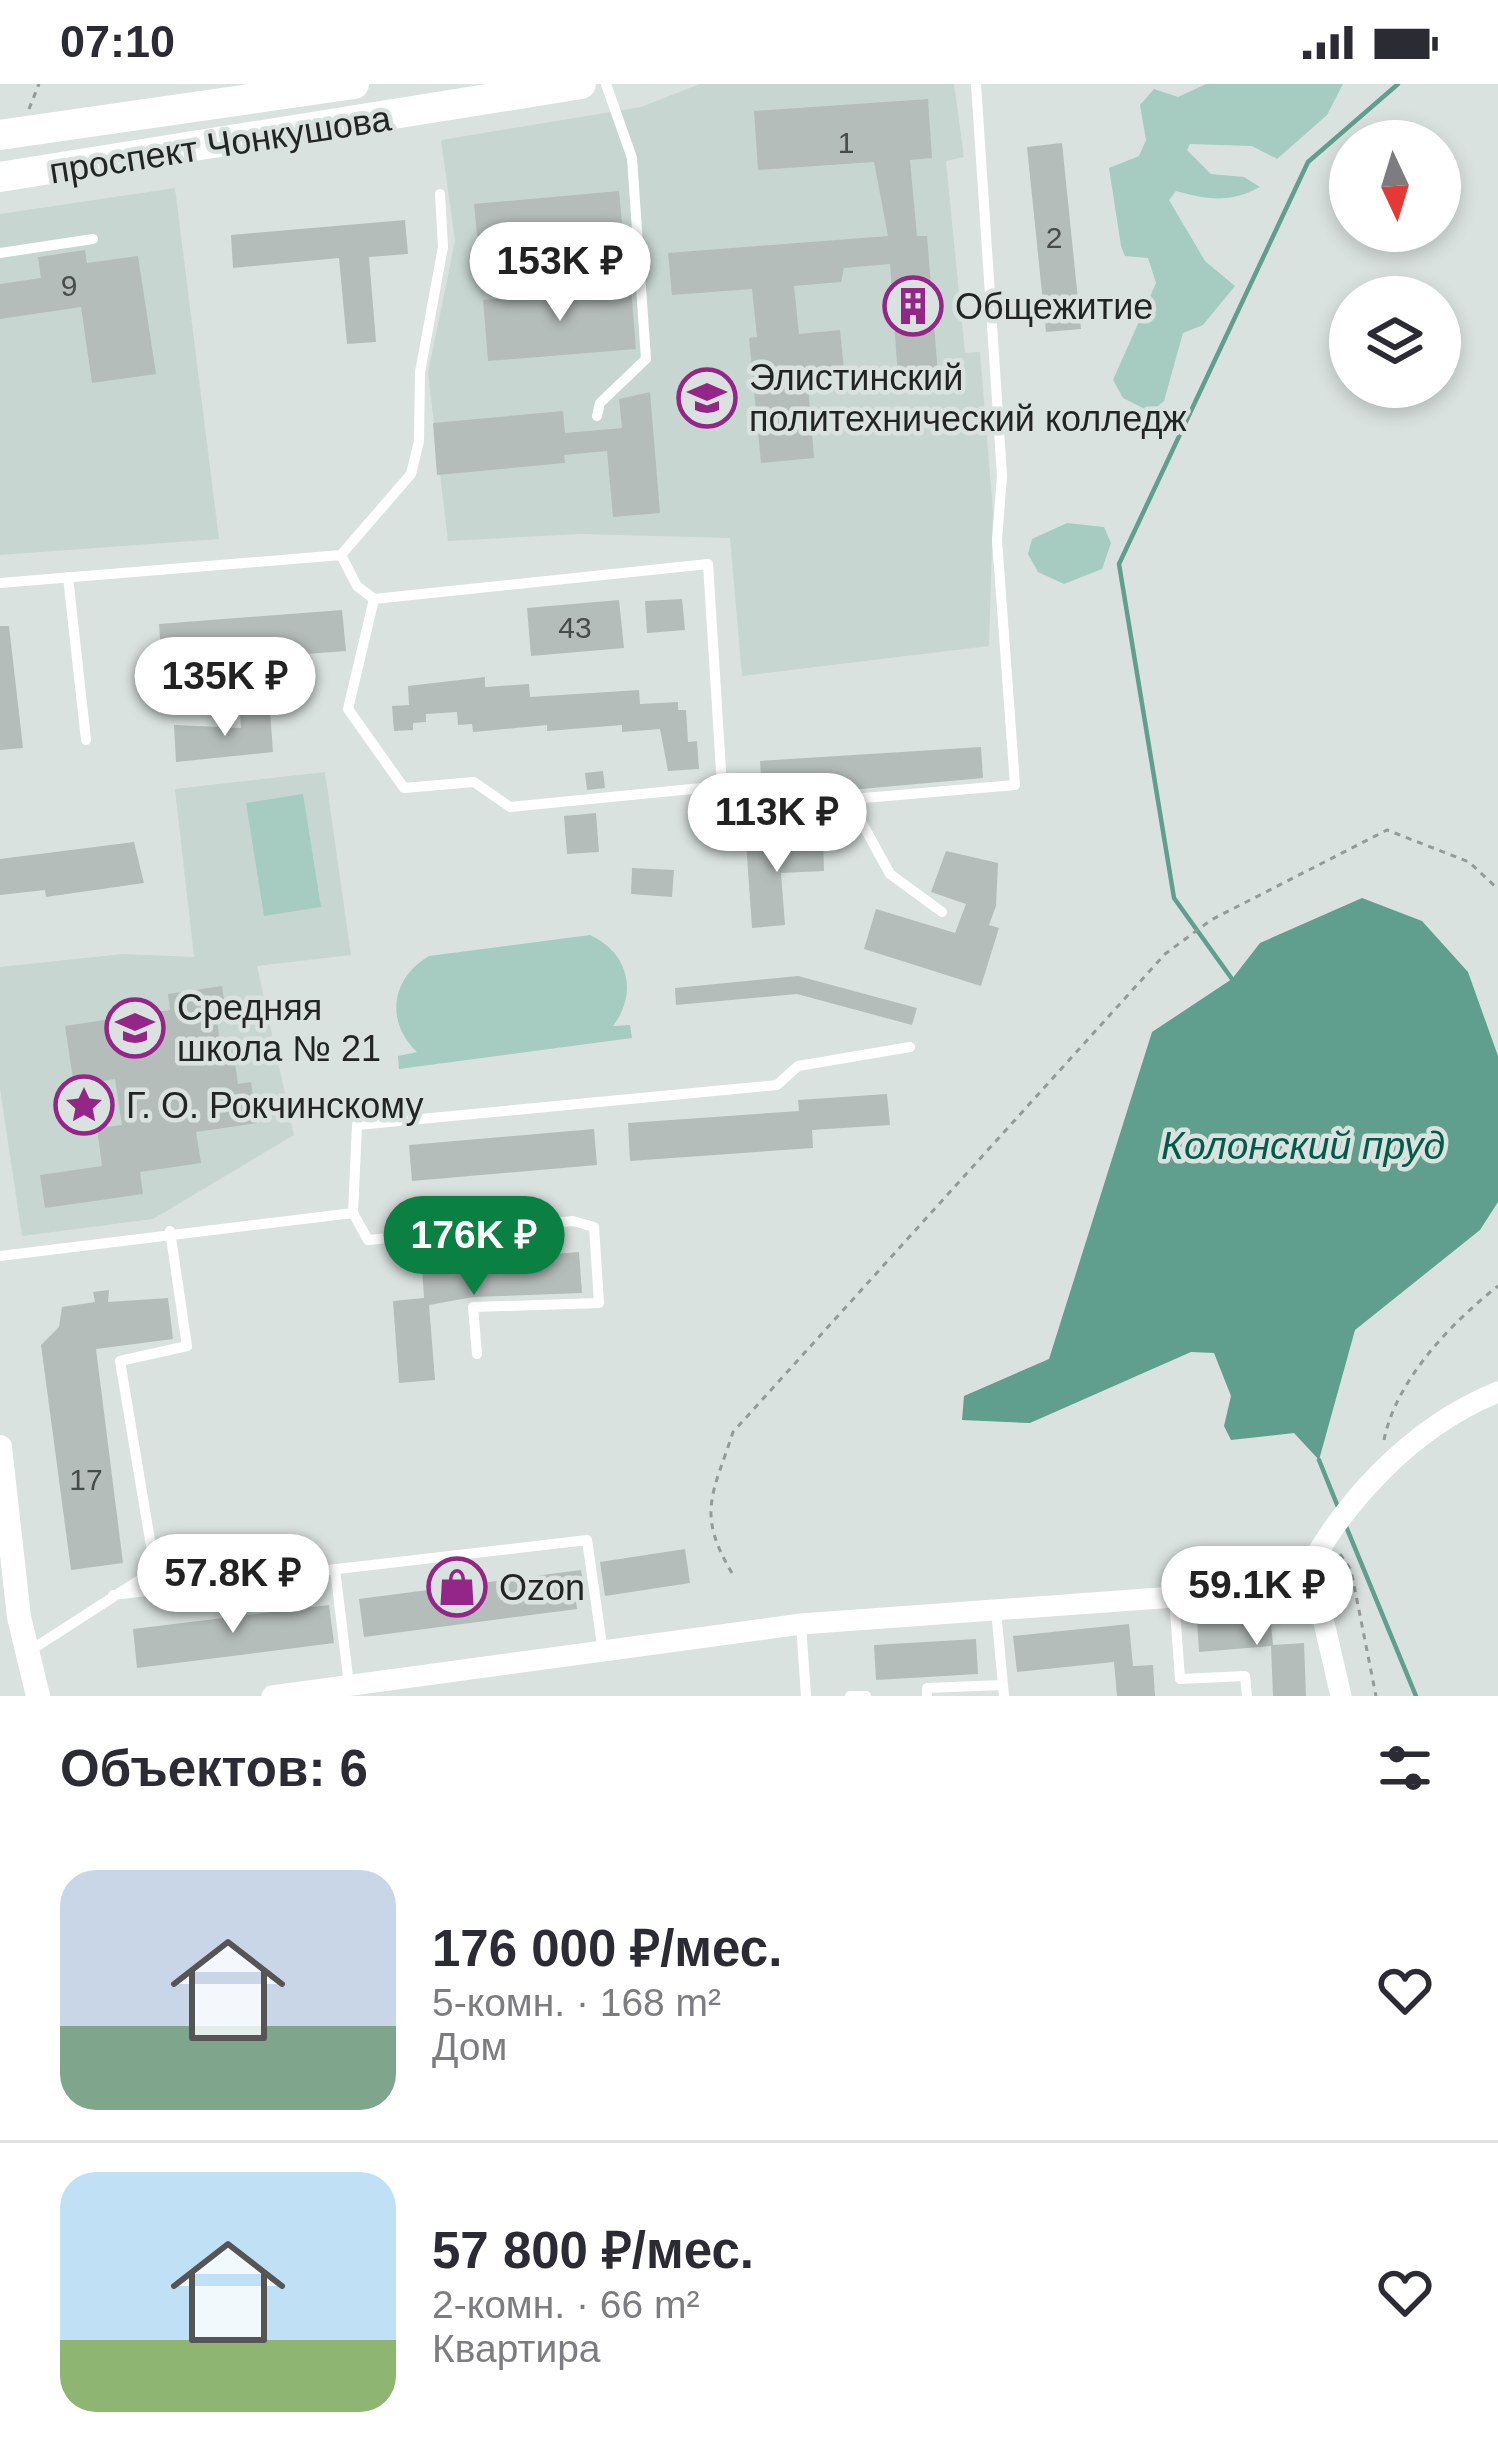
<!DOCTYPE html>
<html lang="ru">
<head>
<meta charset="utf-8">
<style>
	:root { --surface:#fff; --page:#f7f7f7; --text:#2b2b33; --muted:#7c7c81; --line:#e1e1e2; --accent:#0b8043 }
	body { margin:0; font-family:Arial,sans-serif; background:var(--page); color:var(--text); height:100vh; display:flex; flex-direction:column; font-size:45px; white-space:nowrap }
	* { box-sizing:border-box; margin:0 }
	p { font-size:39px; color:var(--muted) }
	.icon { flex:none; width:66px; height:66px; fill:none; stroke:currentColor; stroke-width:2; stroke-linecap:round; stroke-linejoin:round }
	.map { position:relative; height:1612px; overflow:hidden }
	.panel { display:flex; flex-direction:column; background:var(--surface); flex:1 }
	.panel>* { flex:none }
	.needle { width:78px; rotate:176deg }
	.buttons { position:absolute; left:1329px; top:36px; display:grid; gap:24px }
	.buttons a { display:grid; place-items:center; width:132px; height:132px; border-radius:50%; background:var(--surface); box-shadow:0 6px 18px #0003; font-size:60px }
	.price { position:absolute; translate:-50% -102px; padding:0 27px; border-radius:42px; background:#fff; color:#222; font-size:39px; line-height:78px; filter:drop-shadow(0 3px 6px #0008) }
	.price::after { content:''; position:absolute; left:50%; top:72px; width:36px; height:27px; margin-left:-18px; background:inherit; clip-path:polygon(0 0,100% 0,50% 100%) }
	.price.selected { background:var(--accent); color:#fff }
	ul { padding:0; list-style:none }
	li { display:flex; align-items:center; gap:36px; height:300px; padding:0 60px }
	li+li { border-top:3px solid var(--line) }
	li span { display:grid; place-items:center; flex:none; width:336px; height:240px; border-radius:36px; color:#555 }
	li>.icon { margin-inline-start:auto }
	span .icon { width:144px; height:144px; fill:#fffc; stroke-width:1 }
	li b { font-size:51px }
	h2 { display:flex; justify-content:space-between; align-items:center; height:144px; padding:0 60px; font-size:51px }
	.status { display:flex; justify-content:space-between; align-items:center; height:84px; padding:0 60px; background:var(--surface); direction:ltr }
	.status svg { height:33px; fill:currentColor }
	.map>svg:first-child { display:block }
</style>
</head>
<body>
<div class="status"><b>07:10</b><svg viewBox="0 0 49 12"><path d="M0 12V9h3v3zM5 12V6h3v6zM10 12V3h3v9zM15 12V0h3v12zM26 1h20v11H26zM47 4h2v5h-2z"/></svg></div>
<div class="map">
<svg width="1498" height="1612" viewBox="0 0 1498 1612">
	<rect width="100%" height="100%" fill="#dae2df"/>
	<!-- built -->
	<path fill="#c7d6d1" d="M700,0h254l10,73 -18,4 19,192 15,-1 13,159 -4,135 -247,30 -12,-138 -149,-4 -133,7 -20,-168 27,-132 -14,-101 200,-33z
		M175,104l44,351 -219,16v-341z
		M325,688l26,183 -94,11 37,169 -141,84 -131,17 -22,-147v-122l123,-13 71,3 -19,-168z"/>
	<!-- green -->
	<path fill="#a6ccc1" d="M1206,0h137l-16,31 -50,44 -25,-13 -62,-2 -3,6 24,24 33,3 16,10c-29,16 -53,13 -84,4l-7,9 36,61 30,25 -32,39 -20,8 -19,68 -13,11 -28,-14 -10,-18 43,-97 -8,-25 -23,-2 -4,-10 -12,-78 30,-12 7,-16 -6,-35 14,-16 24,8z
		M1067,439l37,4 7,16 -9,26 -38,15 -26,-12 -10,-18 4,-15z
		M303,710l18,113 -57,9 -18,-113z
		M590,851c39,18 48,58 23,91l17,-1 2,13 -233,31 -1,-13 19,-4c-32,-30 -26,-74 12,-96z"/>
	<!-- water -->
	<path fill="#609e8d" d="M1362,814l60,23 46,51 30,84v146l-18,28 -125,100 -36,130 -25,-27 -63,7 -7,-14 7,-30 -17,-43 -23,-1 -161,71 -68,-3 2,-24 85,-37 103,-327 80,-53 28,-36z"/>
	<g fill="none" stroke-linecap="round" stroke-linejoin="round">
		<!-- stream -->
		<path stroke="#609e8d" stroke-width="4.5" d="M1232,895l-58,-81 -55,-334 189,-402 90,-78
			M1319,1376l19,47
			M1345,1440l71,172"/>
	</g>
	<!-- building -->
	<path fill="#b5bdba" d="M928,15l4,59 -22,2 7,76h10l11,138 -40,3 -8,-113 -46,4 -3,14 -47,4 5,48 41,-4 4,40 -37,3 7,85 -53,5 -12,-125 8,-1 -5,-48 -80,6 -4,-42 220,-17 -14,-74 -116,8 -4,-59z
		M1062,59l19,186 -35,3 -19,-185z
		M619,107l3,32 -145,13 -3,-32z
		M405,136l3,34 -39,3 7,85 -29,2 -8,-86 -106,10 -2,-33z
		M85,166l2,13 51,-7 18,118 -64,9 -11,-76 -81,12v-35l41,-6 -3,-21z
		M631,204l5,61 -148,12 -5,-61z
		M650,308l10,121 -47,4 -6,-66 -43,4 1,8 -128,12 -4,-52 130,-12 2,22 57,-5 -3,-29z
		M682,515l3,31 -38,3 -2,-32z
		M619,516l5,48 -93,8 -4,-48z
		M342,526l4,41 -184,14 -3,-41z
		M0,542h9l14,122 -23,2z
		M485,593v10l44,-3 1,13 109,-7 1,14 38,-2v8h8l2,32 9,-1 2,28 -31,2 -8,-42 -38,3v-7l-75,6v-6l-74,7 -1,-8 -14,1 -1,-13 -31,2v8l-13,1v7l-19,1 -2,-25 17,-1 -1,-19z
		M270,627l3,41 -97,10 -2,-37 67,3 -1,-15z
		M981,663l2,31 -231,21 -1,-21 10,-1 -1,-16z
		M603,687l2,17 -18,2 -2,-17z
		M596,729l3,39 -32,2 -3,-38z
		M823,755l1,32 -43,2 4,52 -33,3 -6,-86z
		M134,758l10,41 -98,14 -1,-7 -45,5v-36z
		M946,767l52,12 -2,43 -7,19 10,3 -18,58 -117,-37 12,-40 79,24 11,-29 -35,-12z
		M632,784l42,2 -2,27 -41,-3z
		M798,892l119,32 -5,17 -115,-31 -121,11 -1,-17z
		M222,902l5,33 -10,2 4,29 12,-1 5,35 13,-2 6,41 -61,9 5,31 -61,9 3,22 -98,14 -5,-33 62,-9 -5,-38 25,-3 -7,-46 -41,7 -9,-60 105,-16 -2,-16z
		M887,1010l3,31 -78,5 1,18 -183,13 -2,-38 171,-12 -1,-11z
		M594,1045l3,36 -185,16 -3,-36z
		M579,1168l3,41 -109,4 -44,8 6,75 -36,3 -6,-82 31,-3 -2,-33z
		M109,1206l-1,12 60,-4 5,41 -77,10 27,214 -52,7 -30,-225 18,-18 3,-20 33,-5 -2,-10z
		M685,1465l5,34 -85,13 -5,-34z
		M581,1486l5,29 -10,1 1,9 -213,28 -5,-38z
		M329,1521l5,38 -197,25 -4,-39z
		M1270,1529l3,32 31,-2 2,53h-33l-2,-50 -72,6 -2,-33z
		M1129,1540l4,42 20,-1 2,31h-38l-3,-34 -97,10 -4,-36z
		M976,1555l2,35 -102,6 -2,-35z"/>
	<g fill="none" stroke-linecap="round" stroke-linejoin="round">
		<!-- path -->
		<path stroke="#949a98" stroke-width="3" stroke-dasharray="6 6" stroke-linecap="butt" d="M29,25l10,-25
			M1384,1356c12,-60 67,-117 114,-154
			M1340,1470l11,16 25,126
			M732,1489c-36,-60 -19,-79 1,-141l432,-478 46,-34 176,-90 82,32 29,27"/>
		<!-- service -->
		<path stroke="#fff" stroke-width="10" d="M0,169l93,-14
			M597,332l3,-13 46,-44 -14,-201 -26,-74
			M341,471l70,-81 8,-33 1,-69 23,-125 -3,-53
			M68,493l18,163
			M0,499l341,-28 16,31 17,13 334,-35 14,222 -212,21 -36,-25 -70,6 -56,-79 26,-110
			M851,719l39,71 52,38
			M758,723l257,-22 -18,-245 5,-64 -26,-392
			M353,1129l15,27 205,-19 21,6 5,76 -126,4 4,47
			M0,1172l353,-43 4,-88 420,-40 21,-19 112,-19
			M335,1485l14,116
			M113,1511l474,-55 16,112
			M1174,1513l6,82 65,-3 2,20
			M996,1526l8,86
			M801,1540l5,72
			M28,1568l127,-82 -35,-209 67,-15 -17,-115
			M850,1612h16
			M927,1612v-8l76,-3"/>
		<!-- minor -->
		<path stroke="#fff" stroke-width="21" d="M1298,1504c41,-83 113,-161 200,-196
			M272,1612l529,-72 497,-36 21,13 22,95"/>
		<!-- tertiary -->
		<path stroke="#fff" stroke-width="24" d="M0,1363l19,170 19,79"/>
		<!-- secondary -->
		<path stroke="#fff" stroke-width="30" d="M0,51l354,-51
			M0,93l581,-93"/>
	</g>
	<!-- icons -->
	<defs>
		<g id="building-ring" transform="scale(3)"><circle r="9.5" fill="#dae2df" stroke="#942688" stroke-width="1.5"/><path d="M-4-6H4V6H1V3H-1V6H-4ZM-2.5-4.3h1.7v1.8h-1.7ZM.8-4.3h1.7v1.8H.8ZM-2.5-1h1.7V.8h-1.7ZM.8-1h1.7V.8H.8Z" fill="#942688"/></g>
		<g id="university-ring" transform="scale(3)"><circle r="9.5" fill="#dae2df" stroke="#942688" stroke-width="1.5"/><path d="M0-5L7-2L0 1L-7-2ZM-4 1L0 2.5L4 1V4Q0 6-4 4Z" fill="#942688"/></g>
		<g id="school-ring" transform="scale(3)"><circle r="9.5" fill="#dae2df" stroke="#942688" stroke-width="1.5"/><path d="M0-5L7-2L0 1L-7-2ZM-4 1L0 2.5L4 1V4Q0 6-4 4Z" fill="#942688"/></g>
		<g id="sight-ring" transform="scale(3)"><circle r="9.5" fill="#dae2df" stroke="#942688" stroke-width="1.5"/><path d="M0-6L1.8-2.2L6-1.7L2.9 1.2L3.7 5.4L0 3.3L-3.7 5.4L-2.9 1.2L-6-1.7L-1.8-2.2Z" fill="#942688"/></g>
		<g id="shop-ring" transform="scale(3)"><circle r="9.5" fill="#dae2df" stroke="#942688" stroke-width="1.5"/><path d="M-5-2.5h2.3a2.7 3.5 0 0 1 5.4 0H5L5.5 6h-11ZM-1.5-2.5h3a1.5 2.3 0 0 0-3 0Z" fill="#942688"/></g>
	</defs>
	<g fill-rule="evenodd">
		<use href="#building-ring" x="913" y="222"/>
		<use href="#university-ring" x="707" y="314"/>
		<use href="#school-ring" x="135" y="944"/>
		<use href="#sight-ring" x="84" y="1021"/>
		<use href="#shop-ring" x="457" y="1503"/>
	</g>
	<g text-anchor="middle" stroke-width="9" stroke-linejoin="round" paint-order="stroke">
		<!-- number labels -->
		<g font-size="30" fill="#474b4a">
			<text x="846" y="69">1</text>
			<text x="1054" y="164">2</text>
			<text x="69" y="212">9</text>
			<text x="575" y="554">43</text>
			<text x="86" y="1406">17</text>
		</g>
		<!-- street labels -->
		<g font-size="36" fill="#222524" stroke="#dae2df">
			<text transform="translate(220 60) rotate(-9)" y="13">проспект Чонкушова</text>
		</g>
		<!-- poi labels -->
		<g font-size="36" fill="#222524" stroke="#dae2df" text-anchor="start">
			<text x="955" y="235">Общежитие</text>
			<text x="749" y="306">Элистинский<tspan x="749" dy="41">политехнический колледж</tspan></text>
			<text x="177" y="936">Средняя<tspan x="177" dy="41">школа № 21</tspan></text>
			<text x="126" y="1034">Г. О. Рокчинскому</text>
			<text x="499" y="1516">Ozon</text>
		</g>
		<!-- water labels -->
		<g font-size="39" font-style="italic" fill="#015b4a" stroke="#dae2df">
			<text x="1303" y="1075">Колонский пруд</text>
		</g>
	</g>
</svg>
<div class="buttons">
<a><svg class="needle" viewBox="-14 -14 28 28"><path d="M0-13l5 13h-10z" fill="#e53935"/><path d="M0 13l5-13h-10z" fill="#7c7c81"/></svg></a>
<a><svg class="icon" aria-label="layers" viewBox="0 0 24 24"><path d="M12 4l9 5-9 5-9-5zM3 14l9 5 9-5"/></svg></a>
</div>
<b class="price" style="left:560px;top:240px">153K ₽</b>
<b class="price" style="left:225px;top:655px">135K ₽</b>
<b class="price" style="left:777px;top:791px">113K ₽</b>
<b class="price selected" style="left:474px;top:1214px">176K ₽</b>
<b class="price" style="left:233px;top:1552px">57.8K ₽</b>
<b class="price" style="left:1257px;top:1564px">59.1K ₽</b>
</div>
<section class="panel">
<h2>Объектов: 6<svg class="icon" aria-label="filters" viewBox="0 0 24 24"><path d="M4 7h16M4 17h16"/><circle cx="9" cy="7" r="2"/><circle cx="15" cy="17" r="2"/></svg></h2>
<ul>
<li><span style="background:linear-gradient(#c9d6e8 65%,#7fa58c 0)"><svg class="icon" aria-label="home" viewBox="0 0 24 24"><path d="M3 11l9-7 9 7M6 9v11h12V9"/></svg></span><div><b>176 000 ₽/мес.</b><p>5-комн. · 168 m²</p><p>Дом</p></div><svg class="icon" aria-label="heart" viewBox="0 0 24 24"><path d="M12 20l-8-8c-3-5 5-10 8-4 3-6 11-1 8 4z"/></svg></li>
<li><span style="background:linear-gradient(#bfe0f5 70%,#8fb573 0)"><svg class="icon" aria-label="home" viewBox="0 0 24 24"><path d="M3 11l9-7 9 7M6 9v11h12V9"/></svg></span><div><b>57 800 ₽/мес.</b><p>2-комн. · 66 m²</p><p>Квартира</p></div><svg class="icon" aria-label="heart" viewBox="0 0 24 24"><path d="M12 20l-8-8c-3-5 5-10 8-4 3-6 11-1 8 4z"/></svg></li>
</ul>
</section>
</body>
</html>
